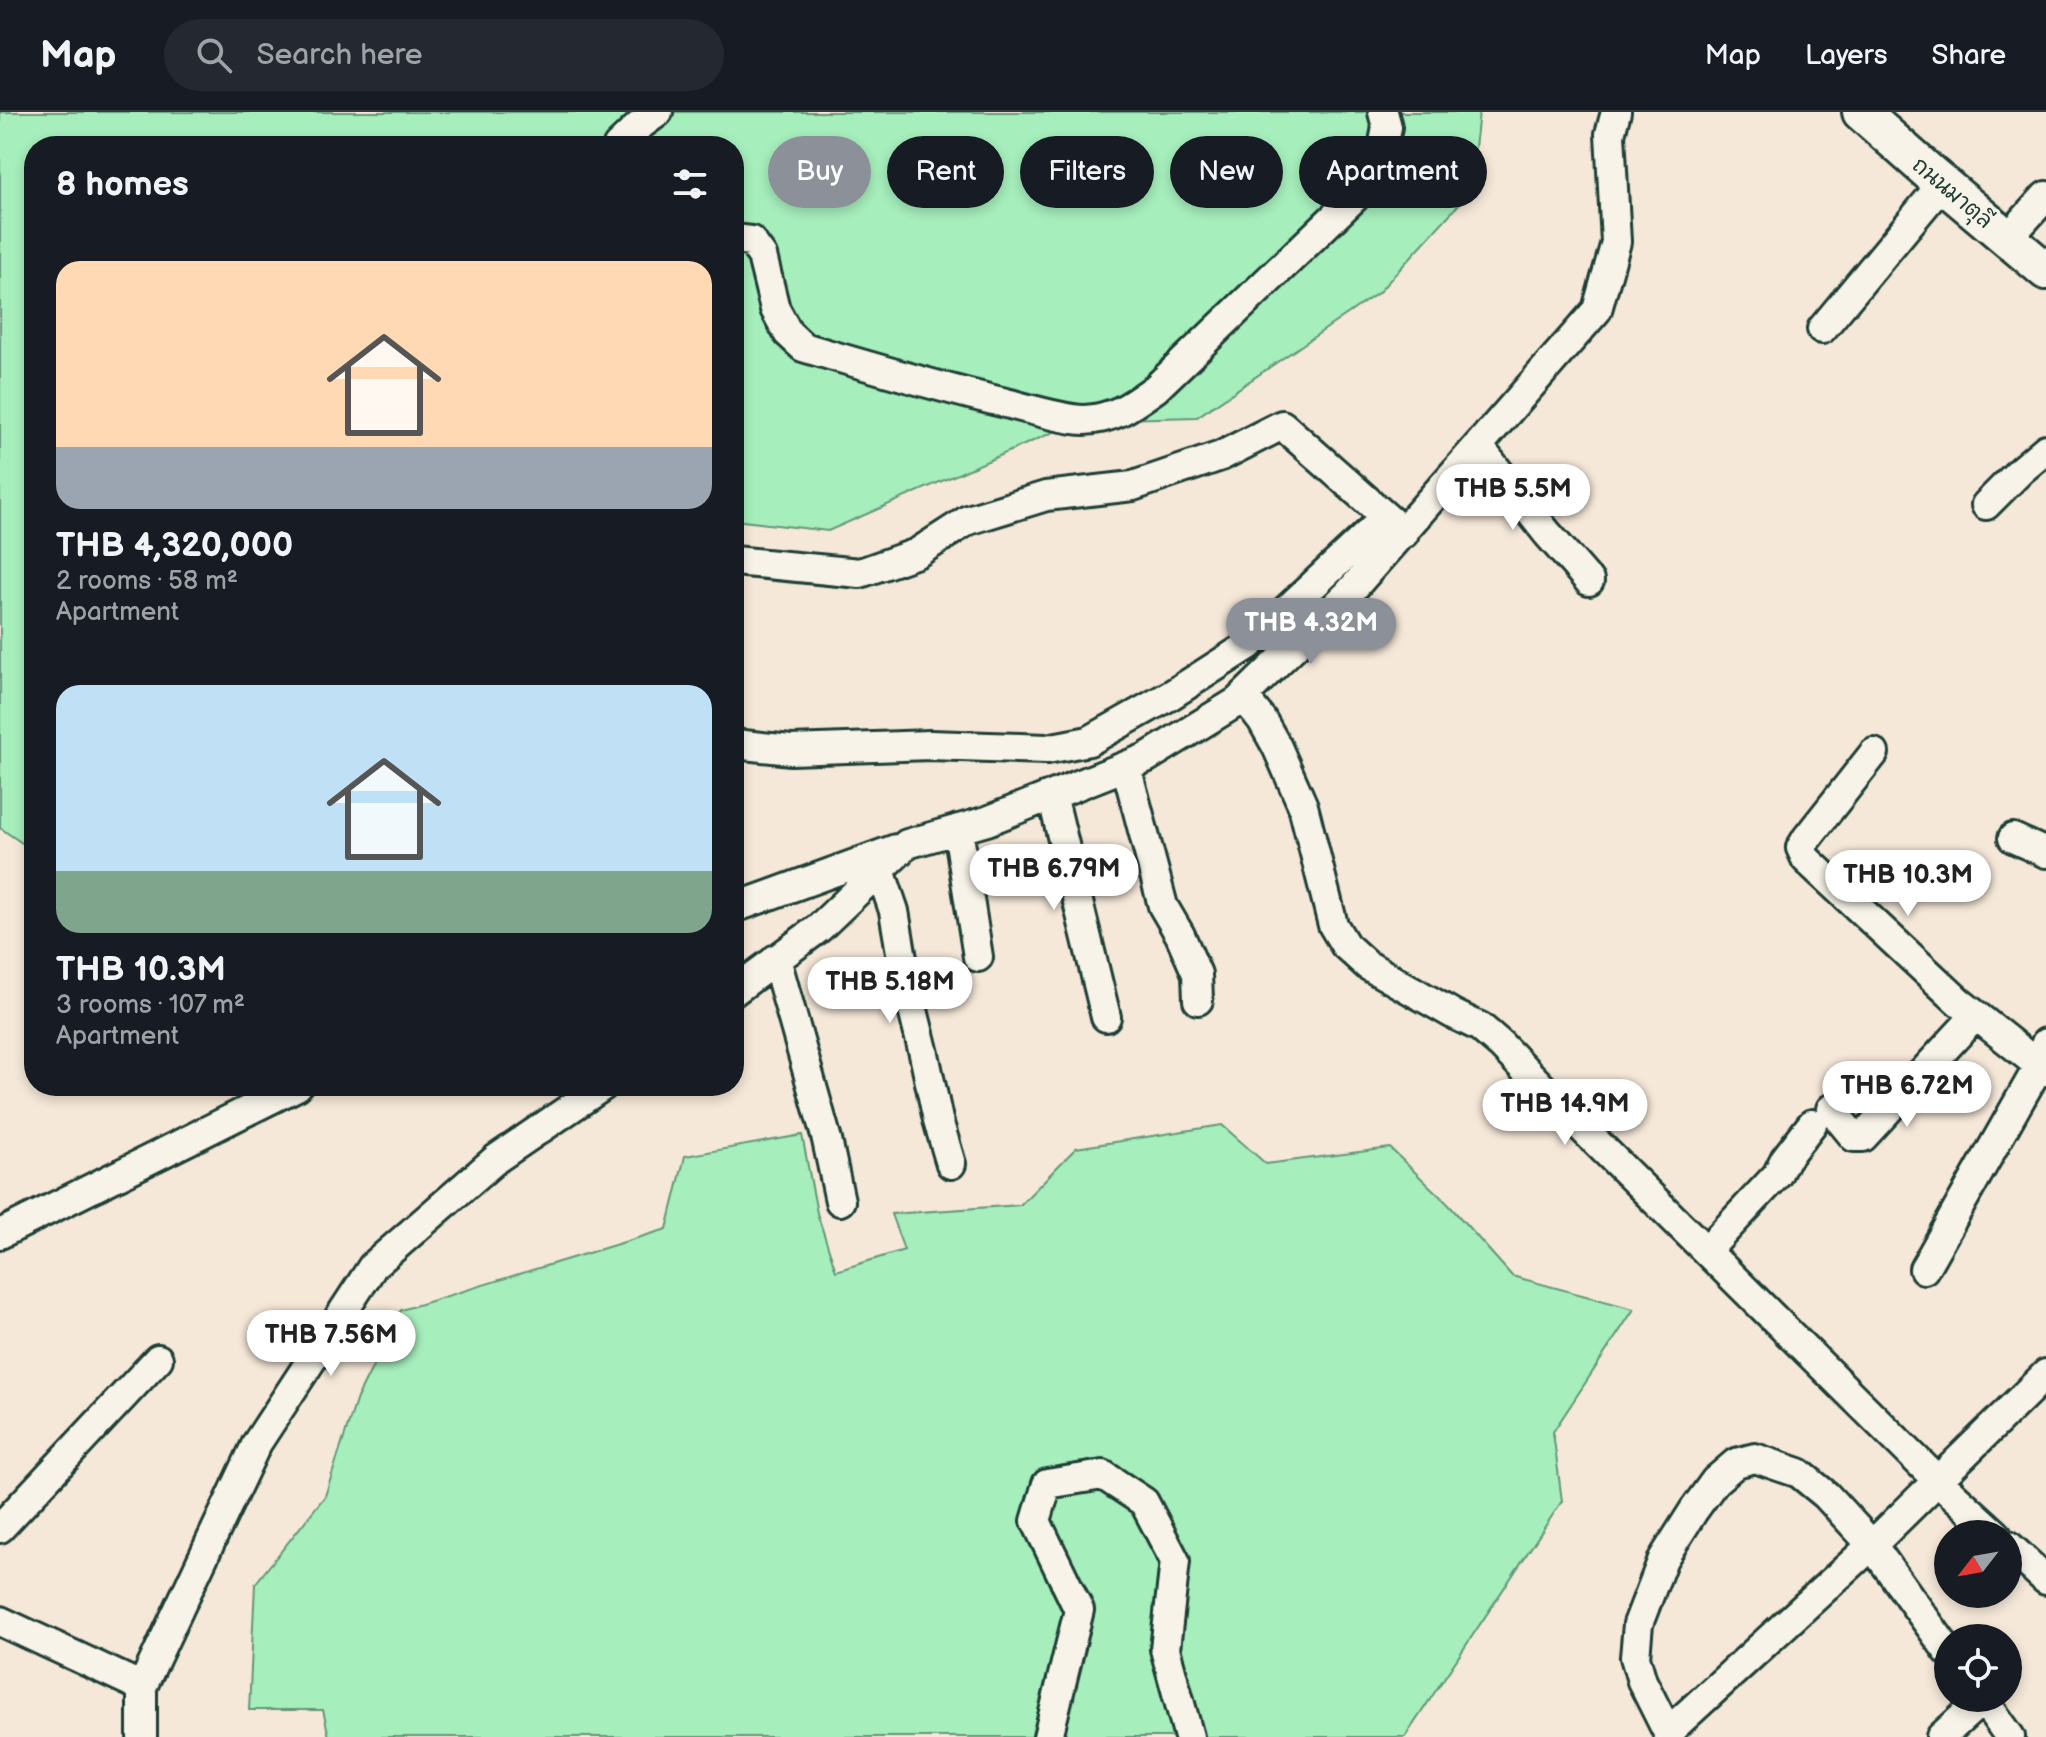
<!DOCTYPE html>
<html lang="en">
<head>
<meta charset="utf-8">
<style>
	:root { --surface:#171b24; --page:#242831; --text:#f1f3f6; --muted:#9ea1a6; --line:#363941; --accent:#8c9099 }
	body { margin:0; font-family:"Balsamiq Sans","Playpen Sans Thai",sans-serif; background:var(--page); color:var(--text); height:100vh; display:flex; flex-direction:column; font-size:30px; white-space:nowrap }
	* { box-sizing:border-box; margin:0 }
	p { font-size:26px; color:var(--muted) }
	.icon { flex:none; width:44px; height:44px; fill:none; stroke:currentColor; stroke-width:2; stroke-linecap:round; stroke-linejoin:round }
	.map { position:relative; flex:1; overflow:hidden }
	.panel { position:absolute; left:24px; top:24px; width:720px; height:960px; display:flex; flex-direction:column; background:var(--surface); border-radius:32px; box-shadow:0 4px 12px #0003 }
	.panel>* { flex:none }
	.hud { position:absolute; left:768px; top:24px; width:760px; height:72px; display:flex; gap:16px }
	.needle { width:52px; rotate:239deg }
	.fabs { position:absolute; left:1934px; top:1408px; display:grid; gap:16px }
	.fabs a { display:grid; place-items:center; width:88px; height:88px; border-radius:50%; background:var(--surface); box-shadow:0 4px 12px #0003; font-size:40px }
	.price { position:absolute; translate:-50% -68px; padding:0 18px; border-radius:28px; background:#fff; color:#222; font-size:26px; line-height:52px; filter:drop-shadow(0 2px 4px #0008) }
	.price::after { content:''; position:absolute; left:50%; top:48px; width:24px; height:18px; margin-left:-12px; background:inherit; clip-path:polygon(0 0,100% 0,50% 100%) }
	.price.selected { background:var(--accent); color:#fff }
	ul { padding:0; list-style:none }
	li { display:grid; align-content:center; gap:16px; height:424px; padding:0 32px }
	li span { display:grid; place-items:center; height:248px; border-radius:24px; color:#555 }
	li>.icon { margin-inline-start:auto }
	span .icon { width:144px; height:144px; fill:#fffc; stroke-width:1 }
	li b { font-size:34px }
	h2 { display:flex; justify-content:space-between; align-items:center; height:96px; padding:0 32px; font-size:34px }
	.pill { padding:0 28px; border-radius:36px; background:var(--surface); box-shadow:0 4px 12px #0003; font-size:28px; line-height:72px }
	.pill.selected { background:var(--accent); color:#fff }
	header { display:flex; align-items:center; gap:48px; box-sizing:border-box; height:112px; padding:0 40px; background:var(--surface); border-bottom:2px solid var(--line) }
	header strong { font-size:38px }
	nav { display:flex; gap:44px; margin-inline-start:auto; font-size:28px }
	.search { width:560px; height:72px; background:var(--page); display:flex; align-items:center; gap:20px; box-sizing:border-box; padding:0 28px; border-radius:44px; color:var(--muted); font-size:30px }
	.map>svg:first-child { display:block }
</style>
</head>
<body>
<header>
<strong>Map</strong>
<div class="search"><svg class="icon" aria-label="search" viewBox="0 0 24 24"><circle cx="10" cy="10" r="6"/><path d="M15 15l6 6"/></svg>Search here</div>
<nav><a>Map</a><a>Layers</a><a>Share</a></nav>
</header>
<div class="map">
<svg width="2046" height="1625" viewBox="0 0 2046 1625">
	<rect width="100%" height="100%" fill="#f5e8d9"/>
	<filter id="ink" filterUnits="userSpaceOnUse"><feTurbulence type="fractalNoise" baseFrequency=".0125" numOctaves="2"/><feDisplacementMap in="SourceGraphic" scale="16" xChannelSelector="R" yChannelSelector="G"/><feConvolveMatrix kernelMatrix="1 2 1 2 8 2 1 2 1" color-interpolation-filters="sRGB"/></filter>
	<g filter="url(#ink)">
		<!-- green -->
		<path fill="#a6eebc" stroke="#629678" stroke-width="2" d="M0,0h1479l-9,80 -92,101 -181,124 -116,3 -253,111 -94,-11v-374h-700v705l-34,-23z
			M1222,1013l44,39 124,-16 58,56 64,72 122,33 -81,123 9,69 -157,236h-1076l-6,-27h-74l6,-126 70,-88 32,-98 44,-88 266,-81 18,-73 117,-21 15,78 19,58 68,-21 -13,-36 129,-9 56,-57z"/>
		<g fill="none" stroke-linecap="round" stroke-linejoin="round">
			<!-- minor casing -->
			<g stroke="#1f3d34" stroke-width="34">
				<path id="minor" d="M618,34l21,-20 19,-14
					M2008,126l38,-42
					M734,127l17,2 11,15 13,53 13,24 15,14c68,20 134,40 203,56 19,5 60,17 78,17 32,-2 47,-14 72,-32l199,-191 25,-33 7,-37 -4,-15
					M1822,217l121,-146
					M1479,335l68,86 42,48
					M1986,393l35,-35 25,-21
					M734,449l126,12 57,-20 51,-33 78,-24 87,-10 88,-30 61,-31 122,108
					M1243,584l19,24 15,27 26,59 30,119 12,20 22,20 86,49 27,13 21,18 64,66 372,369 59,54
					M734,632l57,6 139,-5 117,4 42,-8 82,-46 78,-50 137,-128
					M1874,641l-67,85 -6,10 5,11 152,142 88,70
					M1126,654l37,140 17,29 17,39 1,26
					M1052,683l54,222
					M958,717l20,128
					M2013,726l33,15
					M880,758l14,41 12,71 18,72 14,66 13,44
					M734,796l162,-59
					M776,847l51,181 13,61
					M734,879l85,-63 88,-84 80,-23 159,-63 91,-56 111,-108 249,-284 19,-68 -6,-108 6,-22
					M1831,997l23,28h9l113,-122
					M0,1122l297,-148
					M1707,1138l70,-75 8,-16 27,-35
					M1924,1157l111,-196 11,-30
					M0,1416l158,-169
					M2008,1433l38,35
					M0,1509l142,66
					M1982,1586l28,39
					M1668,1620l204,-187 174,-171
					M142,1625v-50l115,-244 116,-177 123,-107 107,-73
					M1048,1625l31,-127 -43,-89 11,-37 56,-9 41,27 31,59 -10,88 24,88
					M1670,1625l-28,-56 -7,-24 3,-33 25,-65 31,-49 21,-29 21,-18 19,-5 44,15 27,22 46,50 76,106
					M1941,1625l42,-38"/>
			</g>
			<!-- major casing -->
			<g stroke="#1f3d34" stroke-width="42">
				<path id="major" d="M1861,0l70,62 115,97"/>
			</g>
			<!-- minor -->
			<use href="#minor" stroke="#f7f3e8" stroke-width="28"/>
			<!-- major -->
			<use href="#major" stroke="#f7f3e8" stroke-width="36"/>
		</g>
	</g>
	<g text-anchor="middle" stroke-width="6" stroke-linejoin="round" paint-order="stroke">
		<!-- street labels -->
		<g font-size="22" fill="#1f3d34" stroke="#f7f3e8">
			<text transform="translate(1953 80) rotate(40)" y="8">ถนนมาตุลี</text>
		</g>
	</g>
</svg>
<div class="fabs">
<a><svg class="needle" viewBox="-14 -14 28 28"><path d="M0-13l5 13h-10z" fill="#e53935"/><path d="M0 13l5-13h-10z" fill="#9ea1a6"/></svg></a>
<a><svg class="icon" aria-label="locate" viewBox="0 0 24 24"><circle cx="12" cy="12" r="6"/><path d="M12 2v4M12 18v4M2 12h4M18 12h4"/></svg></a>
</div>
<b class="price" style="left:1513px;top:420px">THB 5.5M</b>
<b class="price selected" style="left:1311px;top:554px">THB 4.32M</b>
<b class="price" style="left:1054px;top:800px">THB 6.79M</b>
<b class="price" style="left:1908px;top:806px">THB 10.3M</b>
<b class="price" style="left:890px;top:913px">THB 5.18M</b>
<b class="price" style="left:1907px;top:1017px">THB 6.72M</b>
<b class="price" style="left:1565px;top:1035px">THB 14.9M</b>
<b class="price" style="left:331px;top:1266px">THB 7.56M</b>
<div class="hud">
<a class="pill selected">Buy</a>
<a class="pill">Rent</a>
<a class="pill">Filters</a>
<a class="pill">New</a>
<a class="pill">Apartment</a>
</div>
<section class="panel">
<h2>8 homes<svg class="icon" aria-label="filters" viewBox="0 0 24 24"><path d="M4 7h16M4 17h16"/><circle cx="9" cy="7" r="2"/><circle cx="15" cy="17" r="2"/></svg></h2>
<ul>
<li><span style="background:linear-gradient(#ffd9b3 75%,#9aa5b1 0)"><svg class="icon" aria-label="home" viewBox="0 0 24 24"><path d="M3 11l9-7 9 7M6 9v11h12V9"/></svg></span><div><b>THB 4,320,000</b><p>2 rooms · 58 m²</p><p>Apartment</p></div></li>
<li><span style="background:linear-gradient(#bfe0f5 75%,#7fa58c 0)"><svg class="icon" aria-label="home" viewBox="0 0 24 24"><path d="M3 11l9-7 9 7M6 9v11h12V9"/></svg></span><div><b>THB 10.3M</b><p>3 rooms · 107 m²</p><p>Apartment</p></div></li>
</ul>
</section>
</div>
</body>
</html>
